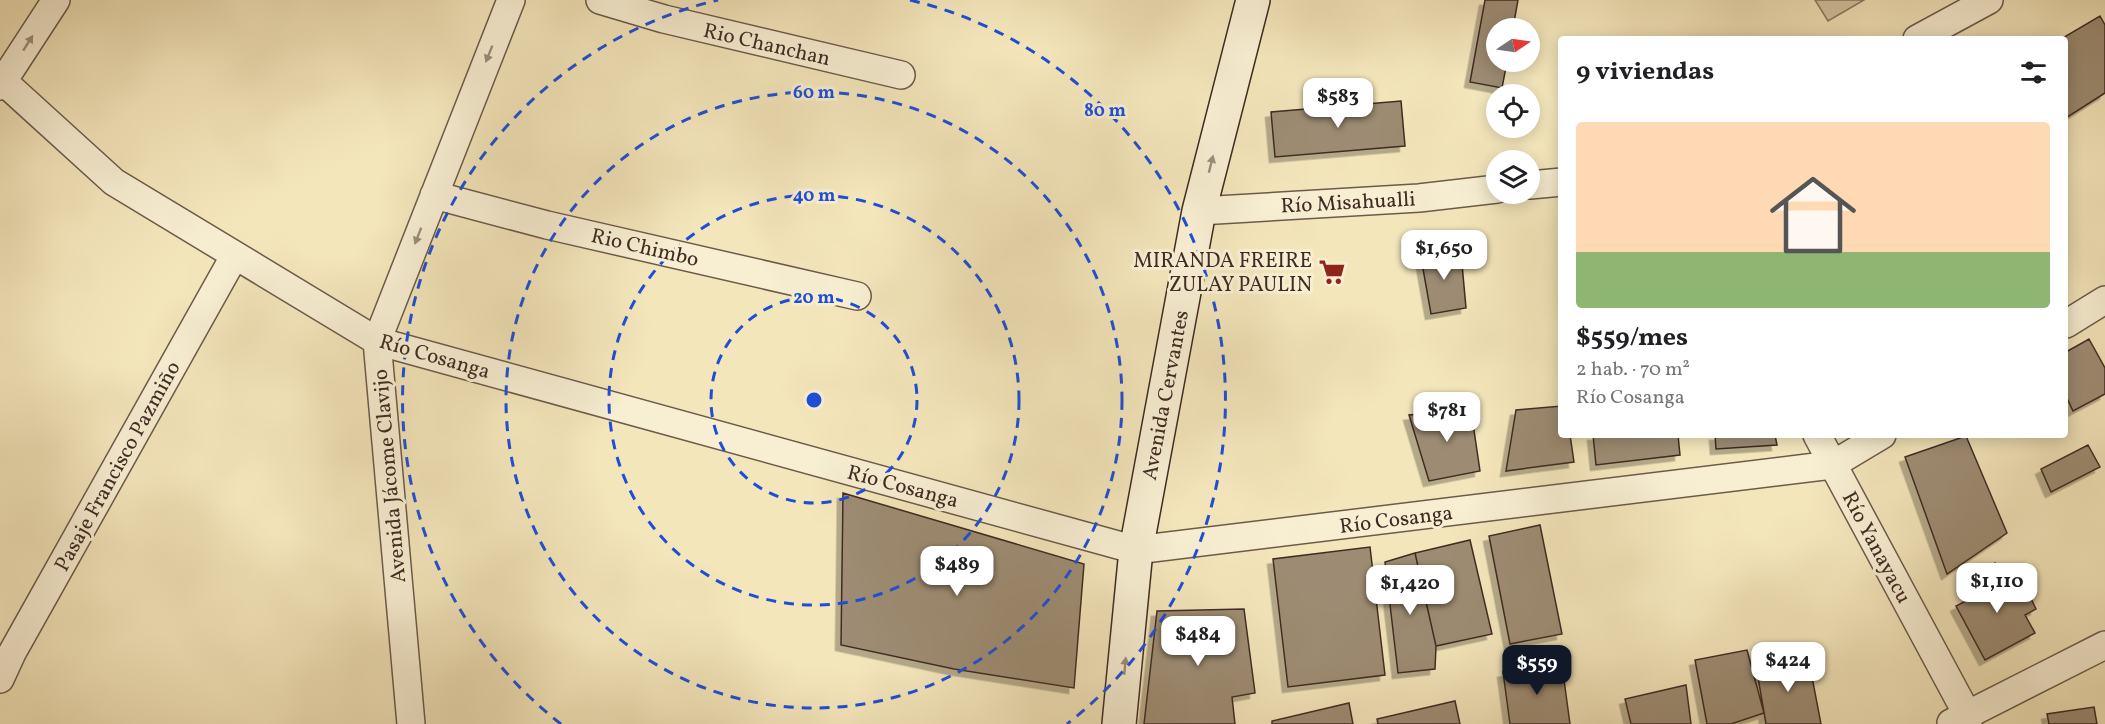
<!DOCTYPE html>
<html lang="es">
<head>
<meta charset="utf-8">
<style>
	:root { --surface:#fff; --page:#f6f6f6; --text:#202124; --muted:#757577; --accent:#111827 }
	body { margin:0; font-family:Vollkorn,serif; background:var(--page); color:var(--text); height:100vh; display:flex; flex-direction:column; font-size:22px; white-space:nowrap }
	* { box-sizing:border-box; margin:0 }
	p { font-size:20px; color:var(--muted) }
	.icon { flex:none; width:33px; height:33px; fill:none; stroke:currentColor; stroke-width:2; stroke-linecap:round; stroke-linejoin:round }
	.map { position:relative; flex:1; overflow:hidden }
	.drawer { position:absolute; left:1558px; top:36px; width:510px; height:402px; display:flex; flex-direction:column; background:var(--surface); border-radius:6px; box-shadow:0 3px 15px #0003 }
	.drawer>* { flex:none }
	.needle { width:39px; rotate:77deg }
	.tools { position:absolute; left:1486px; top:18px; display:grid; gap:12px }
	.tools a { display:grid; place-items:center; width:54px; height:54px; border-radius:50%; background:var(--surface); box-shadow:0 3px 15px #0003; font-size:30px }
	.price { position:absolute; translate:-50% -51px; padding:0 14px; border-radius:12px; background:#fff; color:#222; font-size:20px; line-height:39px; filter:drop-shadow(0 2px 3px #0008) }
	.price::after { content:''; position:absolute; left:50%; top:36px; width:18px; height:14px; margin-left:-9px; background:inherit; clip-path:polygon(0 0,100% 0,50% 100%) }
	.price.selected { background:var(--accent); color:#fff }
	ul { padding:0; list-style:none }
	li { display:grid; align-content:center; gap:12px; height:318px; padding:0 18px }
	li span { display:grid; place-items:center; height:186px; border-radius:6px; color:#555 }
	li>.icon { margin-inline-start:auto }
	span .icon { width:108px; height:108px; fill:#fffc; stroke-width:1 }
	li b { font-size:26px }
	h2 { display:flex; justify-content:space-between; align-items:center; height:72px; padding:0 18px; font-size:26px }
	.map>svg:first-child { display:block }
</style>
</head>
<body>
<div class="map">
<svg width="2105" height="724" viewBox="0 0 2105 724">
	<defs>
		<filter id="shadow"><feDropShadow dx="-5.5" dy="5.5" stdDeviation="0" flood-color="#0004"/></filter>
	</defs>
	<rect width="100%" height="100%" fill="#f4e6bb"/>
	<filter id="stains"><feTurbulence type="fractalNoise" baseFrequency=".00333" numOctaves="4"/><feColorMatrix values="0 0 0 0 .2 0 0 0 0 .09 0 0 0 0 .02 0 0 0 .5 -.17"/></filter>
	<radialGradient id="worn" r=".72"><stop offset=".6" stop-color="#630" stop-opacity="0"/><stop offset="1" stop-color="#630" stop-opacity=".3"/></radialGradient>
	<!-- green -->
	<path fill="#d5c6a1" stroke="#8a7862" stroke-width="1.5" d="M1815,0h49l-36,21z"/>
	<!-- building -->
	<path fill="#9d8c73" stroke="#3f2b24" stroke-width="1.5" filter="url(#shadow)" d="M1485,0h33l-5,28h-16v34h10l-5,26 -32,-6z
		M2100,16l5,9v68l-39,25v-79h-5z
		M1401,101l4,45 -130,11 -4,-45z
		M1420,252l41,1 5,55 -35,6z
		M2089,339l16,29v26l-32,17 -7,-15v-44z
		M1562,406v29h8l4,27 -68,9 10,-61z
		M1471,410l9,61 -51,10 -20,-66z
		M1593,435h85l2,20 -84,10z
		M1715,435h60l2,10 -61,4z
		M1966,436l41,97 -60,41 -42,-117z
		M2088,445l12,22 -49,25 -10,-23z
		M843,493l241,71 -10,124 -120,-19 -113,-24z
		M1540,525l22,109 -52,10 -21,-108z
		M1470,540l22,94 -56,12 -21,-93z
		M1370,547l15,128 -97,12 -15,-128z
		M1415,553l21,93 -1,23 -37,4 -13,-111z
		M1995,563l16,30 14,-7 11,23 -11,6 10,18 -50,27 -29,-54 27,-14 -9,-18z
		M1244,609l11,84 -23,4 3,27h-91l13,-113z
		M1747,650l17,63 -33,11h-24l-12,-64z
		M1808,656l13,68h-55l-10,-58z
		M1562,665l8,59h-60l-7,-52z
		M1686,685l5,39h-60l-6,-25z
		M1455,701l5,23h-82l-1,-5z
		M1349,703l4,21h-81v-3z
		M2094,707l3,17h-48l-2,-10z"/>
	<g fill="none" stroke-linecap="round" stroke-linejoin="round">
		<!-- street casing -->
		<g stroke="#6c5a4a" stroke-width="30">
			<path id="street" d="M600,0l64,19 237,56
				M1917,39l72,-39
				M4,82l110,100 263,159 759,209 696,-85 50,-30
				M0,86l56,-86
				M1530,185l32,-3
				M434,195l113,30 310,71
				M1199,211l220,-13 78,-9
				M2066,324l39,-24
				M1817,435l150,279 1,10
				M0,679l12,-26 223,-398
				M1951,723l154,-78
				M411,724l-34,-383 134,-341"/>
		</g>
		<!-- secondary casing -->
		<g stroke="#3f2b24" stroke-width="36">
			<path id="secondary" d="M1119,724l17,-174 63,-339 54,-211"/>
		</g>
		<!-- street -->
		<use href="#street" stroke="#f8efd3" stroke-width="27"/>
		<!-- secondary -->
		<use href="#secondary" stroke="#f8efd3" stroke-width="33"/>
	</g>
	<!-- one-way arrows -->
	<defs><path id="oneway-solid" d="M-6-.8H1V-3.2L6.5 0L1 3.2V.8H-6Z" transform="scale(1.5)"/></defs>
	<g fill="#9c8d7c">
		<use href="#oneway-solid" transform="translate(28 43) rotate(-58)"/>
		<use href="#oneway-solid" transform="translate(489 54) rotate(112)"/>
		<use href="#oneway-solid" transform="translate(1211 164) rotate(-76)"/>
		<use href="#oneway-solid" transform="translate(418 236) rotate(111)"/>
		<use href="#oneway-solid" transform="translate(1125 666) rotate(-85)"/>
	</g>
	<!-- distance rings -->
	<g fill="none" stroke="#1d4ed8" stroke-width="3" stroke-dasharray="10 8">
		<circle cx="814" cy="400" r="103"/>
		<circle cx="814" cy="400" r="205"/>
		<circle cx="814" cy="400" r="308"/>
		<path d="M561 724A411 411 0 0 1 718 0M910 0A411 411 0 0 1 1067 724"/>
	</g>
	<!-- icons -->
	<defs>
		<g id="supermarket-bare" transform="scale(2.07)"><path d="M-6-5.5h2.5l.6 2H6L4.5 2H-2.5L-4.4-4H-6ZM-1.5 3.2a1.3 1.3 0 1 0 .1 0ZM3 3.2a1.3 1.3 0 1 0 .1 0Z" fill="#8f2418" stroke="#f8efd3" stroke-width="2.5" paint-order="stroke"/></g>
	</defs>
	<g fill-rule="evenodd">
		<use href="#supermarket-bare" x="1332" y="272"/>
	</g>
	<g text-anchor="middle" stroke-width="6" stroke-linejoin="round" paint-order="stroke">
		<!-- street labels -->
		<g font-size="21" fill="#3f2b24" stroke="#f8efd3">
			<text transform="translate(767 44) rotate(13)" y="7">Rio Chanchan</text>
			<text transform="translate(1348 202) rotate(-3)" y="7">Río Misahualli</text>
			<text transform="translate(645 247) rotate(13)" y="7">Rio Chimbo</text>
			<text transform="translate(435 356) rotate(16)" y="7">Río Cosanga</text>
			<text transform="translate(1165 395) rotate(-79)" y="7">Avenida Cervantes</text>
			<text transform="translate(117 466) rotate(-61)" y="7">Pasaje Francisco Pazmiño</text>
			<text transform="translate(389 476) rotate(-95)" y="7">Avenida Jácome Clavijo</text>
			<text transform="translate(903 486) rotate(15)" y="7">Río Cosanga</text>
			<text transform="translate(1396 519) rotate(-7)" y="7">Río Cosanga</text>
			<text transform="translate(1877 547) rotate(62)" y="7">Río Yanayacu</text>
		</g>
		<!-- poi labels -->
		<g font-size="21" fill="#3f2b24" stroke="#f8efd3" text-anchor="end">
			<text x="1312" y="267">MIRANDA FREIRE<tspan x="1312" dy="24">ZULAY PAULIN</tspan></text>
		</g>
	</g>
	<circle cx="814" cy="400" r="9" fill="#1d4ed8" stroke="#f8efd3" stroke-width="3"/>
	<g font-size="18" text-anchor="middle" font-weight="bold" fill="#1d4ed8" stroke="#f8efd3" stroke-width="6" stroke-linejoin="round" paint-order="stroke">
		<text x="814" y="98">60 m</text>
		<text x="1105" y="116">80 m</text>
		<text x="814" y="201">40 m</text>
		<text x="814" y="303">20 m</text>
	</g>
	<rect width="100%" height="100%" filter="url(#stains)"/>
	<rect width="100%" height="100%" fill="url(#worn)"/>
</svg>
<div class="tools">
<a><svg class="needle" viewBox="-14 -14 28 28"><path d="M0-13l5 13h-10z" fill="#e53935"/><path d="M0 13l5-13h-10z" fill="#757577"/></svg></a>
<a><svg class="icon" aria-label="locate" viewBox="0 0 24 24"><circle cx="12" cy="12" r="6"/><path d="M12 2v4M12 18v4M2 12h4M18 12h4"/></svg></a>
<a><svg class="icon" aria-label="layers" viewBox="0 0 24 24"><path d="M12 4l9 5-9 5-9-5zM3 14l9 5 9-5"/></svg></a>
</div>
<b class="price" style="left:1338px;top:129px">$583</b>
<b class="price" style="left:1444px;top:281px">$1,650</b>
<b class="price" style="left:1447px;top:443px">$781</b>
<b class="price" style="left:957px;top:597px">$489</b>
<b class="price" style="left:1997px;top:614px">$1,110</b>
<b class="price" style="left:1410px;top:616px">$1,420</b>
<b class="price" style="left:1198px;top:667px">$484</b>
<b class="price" style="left:1788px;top:693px">$424</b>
<b class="price selected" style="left:1537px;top:696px">$559</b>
<section class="drawer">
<h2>9 viviendas<svg class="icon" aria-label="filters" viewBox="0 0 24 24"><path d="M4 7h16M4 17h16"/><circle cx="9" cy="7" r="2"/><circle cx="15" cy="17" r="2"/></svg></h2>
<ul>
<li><span style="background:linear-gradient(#ffd9b3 70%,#8fb573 0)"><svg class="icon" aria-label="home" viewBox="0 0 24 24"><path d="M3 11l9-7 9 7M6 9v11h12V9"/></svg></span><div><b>$559/mes</b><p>2 hab. · 70 m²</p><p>Río Cosanga</p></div></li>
</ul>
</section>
</div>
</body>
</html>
